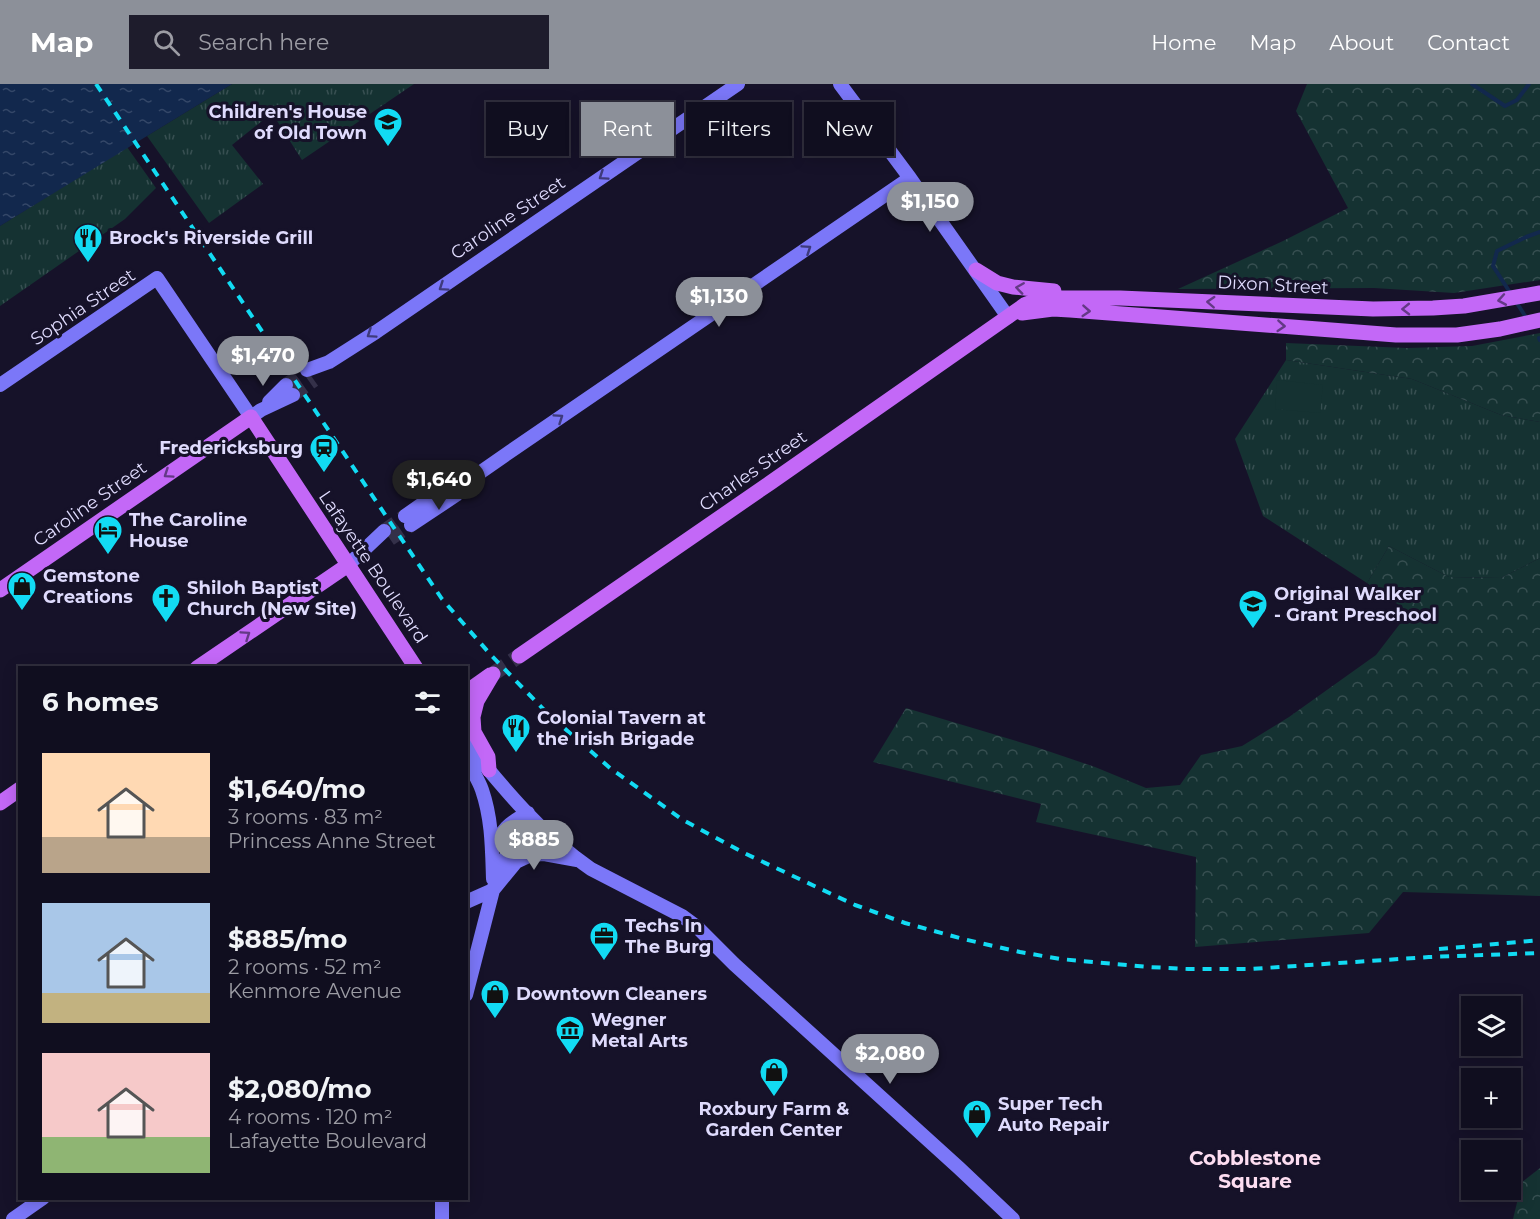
<!DOCTYPE html>
<html lang="en">
<head>
<meta charset="utf-8">
<style>
	:root { --surface:#100e1f; --page:#1e1c2c; --text:#f1f3f6; --muted:#9c9ca4; --line:#302e3d; --accent:#8c9099 }
	body { margin:0; font-family:Montserrat,sans-serif; background:var(--page); color:var(--text); height:100vh; display:flex; flex-direction:column; font-size:22px; white-space:nowrap }
	* { box-sizing:border-box; margin:0 }
	p { font-size:20px; color:var(--muted) }
	.icon { flex:none; width:33px; height:33px; fill:none; stroke:currentColor; stroke-width:2; stroke-linecap:round; stroke-linejoin:round }
	.map { position:relative; flex:1; overflow:hidden }
	.side { position:absolute; left:18px; top:582px; width:450px; height:534px; display:flex; flex-direction:column; background:var(--surface); border-radius:0px; box-shadow:0 3px 15px #0003,0 0 0 2px var(--line) }
	.side>* { flex:none }
	.top-card { position:absolute; left:486px; top:18px; width:570px; height:54px; display:flex; gap:12px }
	.tools { position:absolute; left:1461px; top:912px; display:grid; gap:12px }
	.tools a { display:grid; place-items:center; width:60px; height:60px; border-radius:0px; background:var(--surface); box-shadow:0 3px 15px #0003,0 0 0 2px var(--line); font-size:30px }
	.price { position:absolute; translate:-50% -51px; padding:0 14px; border-radius:21px; background:var(--accent); color:#fff; font-size:20px; line-height:39px; filter:drop-shadow(0 2px 3px #0008) }
	.price::after { content:''; position:absolute; left:50%; top:36px; width:18px; height:14px; margin-left:-9px; background:inherit; clip-path:polygon(0 0,100% 0,50% 100%) }
	.price.selected { background:#222; color:#fff }
	ul { padding:0; list-style:none }
	li { display:flex; align-items:center; gap:18px; height:150px; padding:0 24px }
	li span { display:grid; place-items:center; flex:none; width:168px; height:120px; border-radius:0px; color:#555 }
	li>.icon { margin-inline-start:auto }
	span .icon { width:72px; height:72px; fill:#fffc; stroke-width:1 }
	li b { font-size:26px }
	h2 { display:flex; justify-content:space-between; align-items:center; height:72px; padding:0 24px; font-size:26px }
	.tag { padding:0 21px; border-radius:0px; background:var(--surface); box-shadow:0 3px 15px #0003,0 0 0 2px var(--line); font-size:21px; line-height:54px }
	.tag.selected { background:var(--accent); color:#fff }
	header { display:flex; align-items:center; gap:36px; box-sizing:border-box; height:84px; padding:0 30px; background:var(--accent); color:#fff }
	header strong { font-size:28px }
	nav { display:flex; gap:33px; margin-inline-start:auto; font-size:21px }
	.search { width:420px; height:54px; background:var(--page); display:flex; align-items:center; gap:15px; box-sizing:border-box; padding:0 21px; border-radius:0px; color:var(--muted); font-size:22px }
	.map>svg:first-child { display:block }
</style>
</head>
<body>
<header>
<strong>Map</strong>
<div class="search"><svg class="icon" aria-label="search" viewBox="0 0 24 24"><circle cx="10" cy="10" r="6"/><path d="M15 15l6 6"/></svg>Search here</div>
<nav><a>Home</a><a>Map</a><a>About</a><a>Contact</a></nav>
</header>
<div class="map">
<svg width="1540" height="1135" viewBox="0 0 1540 1135">
	<defs>
		<pattern id="grass-tufts" width="24" height="20" patternUnits="userSpaceOnUse" patternTransform="scale(1.5)"><rect width="24" height="20" fill="#153232"/><path d="M3 7l-1-3M5 7V3M7 7l1-3M15 17l-1-3M17 17v-4M19 17l1-3" fill="none" stroke="#374f51"/></pattern>
		<pattern id="forest-crowns" width="20" height="18" patternUnits="userSpaceOnUse" patternTransform="scale(1.5)"><rect width="20" height="18" fill="#153232"/><path d="M2 6a3 3 0 1 1 6 0M12 15a3 3 0 1 1 6 0" fill="none" stroke="#374f51"/></pattern>
		<pattern id="water-ripples" width="26" height="14" patternUnits="userSpaceOnUse" patternTransform="scale(1.5)"><rect width="26" height="14" fill="#12284d"/><path d="M2 4q2-2 4 0t4 0M15 11q2-2 4 0t4 0" fill="none" stroke="#344768"/></pattern>
	</defs>
	<rect width="100%" height="100%" fill="#161229"/>
	<!-- grass -->
	<path fill="url(#grass-tufts)" d="M232,0h182l-112,76 -30,-47 -40,32 31,39 -54,39 -62,-87z
		M127,63l29,41 -31,31 -125,87v-80z
		M1286,276l126,19 89,36 39,7v136l-39,20 -52,-1 -60,-31 -22,37 -104,-67 -28,-77z"/>
	<!-- forest -->
	<path fill="url(#forest-crowns)" d="M1307,0h233v196l-86,13 -80,-5 -196,1 105,-48 65,-33 -52,-97z
		M1540,249v89l-39,-7 -89,-36 -126,-19v-17l121,5 65,-2z
		M1389,462l60,31 52,1 39,-20v338l-137,-4 -34,41 -174,14 1,-90 -160,-35 5,-18 -168,-42 33,-54 130,39 59,20 51,21 34,-3 21,-30 41,-9 47,-29 87,-62 33,-43 -42,-29z
		M1540,1084v51h-27l9,-37z"/>
	<!-- pitch -->
	<path fill="#153232" d="M1277,296l46,5 -3,28 -45,-4z"/>
	<!-- water -->
	<path fill="url(#water-ripples)" d="M0,0h232l-232,142z"/>
	<g fill="none" stroke-linecap="round" stroke-linejoin="round">
		<!-- stream -->
		<path stroke="#12284d" stroke-width="4" d="M1472,0l33,22 12,-6 12,-16
			M1511,210l-18,-28 4,-15 29,-14 14,-5
			M1515,216l12,19
			M1539,254l1,2"/>
		<!-- secondary-tunnel -->
		<path stroke="#343049" stroke-width="14" stroke-dasharray="14 7" stroke-linecap="butt" d="M286,301l21,-15
			M293,311l21,-15
			M384,447l21,-15
			M390,455l21,-14"/>
		<!-- primary-tunnel -->
		<path stroke="#343049" stroke-width="15" stroke-dasharray="15 8" stroke-linecap="butt" d="M493,590l26,-18"/>
		<!-- secondary -->
		<path stroke="#7b77f8" stroke-width="14" d="M840,0l70,94 98,139
			M307,286l22,-8 47,-30 362,-248
			M0,301l157,-107 94,139 10,-7 32,-15
			M269,318l17,-17
			M405,432l44,-31 16,-2
			M411,441l45,-30 9,-12 46,-32 399,-273
			M348,481l36,-34
			M466,658c36,45 77,94 125,127l91,47 15,11 37,37 225,204 54,51
			M466,671c3,12 12,23 16,35 10,29 10,58 11,89
			M493,765c10,-20 14,-25 35,-36
			M466,818l27,-12 23,-28 15,-7 13,-1 33,6
			M466,911l27,-105 10,-29 20,-31 5,-17
			M13,1135l30,-21
			M442,1135v-21"/>
		<!-- primary -->
		<path stroke="#c368f7" stroke-width="15" d="M976,186l21,13 16,4 41,4
			M1022,229l31,-4 17,1 326,25h61l43,-6 40,-9
			M0,506l251,-173 165,251
			M519,572l251,-173 256,-179 18,-6h76l253,11 60,-1 31,-2 76,-13
			M197,584l151,-103
			M466,608l24,-17
			M489,686l-1,-13 -14,-25 -1,-15 4,-16 16,-27
			M0,719l20,-14"/>
		<!-- rail -->
		<path stroke="#12dbf3" stroke-width="4" stroke-dasharray="9 8" stroke-linecap="butt" d="M96,0l288,429 58,86 48,55 57,59 63,55 73,52 61,33 111,52 50,18 58,16 57,13 40,7 89,8 39,2h62l179,-12 111,-4
			M1439,865l101,-9"/>
	</g>
	<!-- one-way arrows -->
	<defs><path id="oneway-chevron" d="M-2-3.5L2.5 0L-2 3.5" fill="none" stroke-width="1.6" stroke-linecap="round" stroke-linejoin="round" transform="scale(1.5)"/></defs>
	<g stroke="#3e3a7c">
		<use href="#oneway-chevron" transform="translate(603 92) rotate(146)"/>
		<use href="#oneway-chevron" transform="translate(807 165) rotate(-34)"/>
		<use href="#oneway-chevron" transform="translate(443 203) rotate(146)"/>
		<use href="#oneway-chevron" transform="translate(371 250) rotate(146)"/>
		<use href="#oneway-chevron" transform="translate(559 334) rotate(-34)"/>
	</g>
	<g stroke="#643986">
		<use href="#oneway-chevron" transform="translate(1020 204) rotate(-172)"/>
		<use href="#oneway-chevron" transform="translate(1502 216) rotate(170)"/>
		<use href="#oneway-chevron" transform="translate(1211 218) rotate(-177)"/>
		<use href="#oneway-chevron" transform="translate(1406 225) rotate(179)"/>
		<use href="#oneway-chevron" transform="translate(1086 227) rotate(4)"/>
		<use href="#oneway-chevron" transform="translate(1281 242) rotate(4)"/>
		<use href="#oneway-chevron" transform="translate(168 390) rotate(146)"/>
		<use href="#oneway-chevron" transform="translate(246 551) rotate(-34)"/>
	</g>
	<!-- icons -->
	<defs>
		<g id="school-pin" transform="scale(1.5)"><path d="M0 17L-7.5 6A9.5 9.5 0 1 1 7.5 6Z" fill="#12dbf3" stroke="#161229"/><path d="M0-5L7-2L0 1L-7-2ZM-4 1L0 2.5L4 1V4Q0 6-4 4Z" fill="#111"/></g>
		<g id="restaurant-pin" transform="scale(1.5)"><path d="M0 17L-7.5 6A9.5 9.5 0 1 1 7.5 6Z" fill="#12dbf3" stroke="#161229"/><path d="M-5-6h1v4h1v-4h1v4h1v-4h1v5L-1.5 .5V6h-2V.5L-5-1ZM5-6V6H3V1.5H1.5Q1.5-4 5-6Z" fill="#111"/></g>
		<g id="station-pin" transform="scale(1.5)"><path d="M0 17L-7.5 6A9.5 9.5 0 1 1 7.5 6Z" fill="#12dbf3" stroke="#161229"/><path d="M-3-6H3Q5-6 5-4V2Q5 4 3 4L4.5 6H3L1.5 4h-3L-3 6H-4.5L-3 4Q-5 4-5 2V-4Q-5-6-3-6ZM-3.5-4v3h7v-3ZM-3.5 1v1.5H-2V1ZM2 1v1.5H3.5V1Z" fill="#111"/></g>
		<g id="hotel-pin" transform="scale(1.5)"><path d="M0 17L-7.5 6A9.5 9.5 0 1 1 7.5 6Z" fill="#12dbf3" stroke="#161229"/><path d="M-6-4.5h1.5V1H6V5H4.5V3h-9V5H-6ZM-4 0a1.8 1.8 0 1 1 3.6 0ZM.5 0V-2.5h3Q6-2.5 6 0Z" fill="#111"/></g>
		<g id="shop-pin" transform="scale(1.5)"><path d="M0 17L-7.5 6A9.5 9.5 0 1 1 7.5 6Z" fill="#12dbf3" stroke="#161229"/><path d="M-5-2.5h2.3a2.7 3.5 0 0 1 5.4 0H5L5.5 6h-11ZM-1.5-2.5h3a1.5 2.3 0 0 0-3 0Z" fill="#111"/></g>
		<g id="church-pin" transform="scale(1.5)"><path d="M0 17L-7.5 6A9.5 9.5 0 1 1 7.5 6Z" fill="#12dbf3" stroke="#161229"/><path d="M-1.2-6h2.4v3.5h3.3v2.4h-3.3V6h-2.4V-.1h-3.3v-2.4h3.3Z" fill="#111"/></g>
		<g id="office-pin" transform="scale(1.5)"><path d="M0 17L-7.5 6A9.5 9.5 0 1 1 7.5 6Z" fill="#12dbf3" stroke="#161229"/><path d="M-6-3h4V-5.5h4V-3h4V5H-6ZM-1-4.5V-3h2v-1.5ZM-6 0V1H6V0Z" fill="#111"/></g>
		<g id="museum-pin" transform="scale(1.5)"><path d="M0 17L-7.5 6A9.5 9.5 0 1 1 7.5 6Z" fill="#12dbf3" stroke="#161229"/><path d="M0-6L6-3V-2H-6V-3ZM-5-1h2V3h-2ZM-1-1h2V3h-2ZM3-1h2V3H3ZM-6 4H6V6H-6Z" fill="#111"/></g>
	</defs>
	<g fill-rule="evenodd">
		<use href="#school-pin" x="388" y="38"/>
		<use href="#restaurant-pin" x="88" y="154"/>
		<use href="#station-pin" x="324" y="364"/>
		<use href="#hotel-pin" x="108" y="446"/>
		<use href="#shop-pin" x="22" y="502"/>
		<use href="#church-pin" x="166" y="514"/>
		<use href="#school-pin" x="1253" y="520"/>
		<use href="#restaurant-pin" x="516" y="644"/>
		<use href="#office-pin" x="604" y="852"/>
		<use href="#shop-pin" x="495" y="910"/>
		<use href="#museum-pin" x="570" y="946"/>
		<use href="#shop-pin" x="774" y="988"/>
		<use href="#shop-pin" x="977" y="1030"/>
	</g>
	<g text-anchor="middle" stroke-width="6" stroke-linejoin="round" paint-order="stroke">
		<!-- poi labels -->
		<g font-size="18" font-weight="bold" fill="#dfdbfd" stroke="#161229" text-anchor="start">
			<text x="367" y="34" text-anchor="end">Children's House<tspan x="367" dy="21">of Old Town</tspan></text>
			<text x="109" y="160">Brock's Riverside Grill</text>
			<text x="303" y="370" text-anchor="end">Fredericksburg</text>
			<text x="129" y="442">The Caroline<tspan x="129" dy="21">House</tspan></text>
			<text x="43" y="498">Gemstone<tspan x="43" dy="21">Creations</tspan></text>
			<text x="187" y="510">Shiloh Baptist<tspan x="187" dy="21">Church (New Site)</tspan></text>
			<text x="1274" y="516">Original Walker<tspan x="1274" dy="21">- Grant Preschool</tspan></text>
			<text x="537" y="640">Colonial Tavern at<tspan x="537" dy="21">the Irish Brigade</tspan></text>
			<text x="625" y="848">Techs In<tspan x="625" dy="21">The Burg</tspan></text>
			<text x="516" y="916">Downtown Cleaners</text>
			<text x="591" y="942">Wegner<tspan x="591" dy="21">Metal Arts</tspan></text>
			<text x="998" y="1026">Super Tech<tspan x="998" dy="21">Auto Repair</tspan></text>
			<text x="774" y="1031" text-anchor="middle">Roxbury Farm &amp;<tspan x="774" dy="21">Garden Center</tspan></text>
		</g>
		<!-- street labels -->
		<g font-size="18" fill="#dfdbfd" stroke="#161229">
			<text transform="translate(508 134) rotate(-34)" y="6">Caroline Street</text>
			<text transform="translate(1273 201) rotate(3)" y="6">Dixon Street</text>
			<text transform="translate(83 223) rotate(-34)" y="6">Sophia Street</text>
			<text transform="translate(753 387) rotate(-35)" y="6">Charles Street</text>
			<text transform="translate(90 420) rotate(-35)" y="6">Caroline Street</text>
			<text transform="translate(373 483) rotate(56)" y="6">Lafayette Boulevard</text>
		</g>
		<!-- neighbourhood labels -->
		<g font-size="20" font-weight="bold" fill="#fdddf1" stroke="#161229">
			<text x="1255" y="1081">Cobblestone<tspan x="1255" dy="23">Square</tspan></text>
		</g>
	</g>
</svg>
<div class="tools">
<a><svg class="icon" aria-label="layers" viewBox="0 0 24 24"><path d="M12 4l9 5-9 5-9-5zM3 14l9 5 9-5"/></svg></a>
<a>+</a>
<a>−</a>
</div>
<b class="price" style="left:930px;top:149px">$1,150</b>
<b class="price" style="left:719px;top:244px">$1,130</b>
<b class="price" style="left:263px;top:303px">$1,470</b>
<b class="price selected" style="left:439px;top:427px">$1,640</b>
<b class="price" style="left:534px;top:787px">$885</b>
<b class="price" style="left:890px;top:1001px">$2,080</b>
<div class="top-card">
<a class="tag">Buy</a>
<a class="tag selected">Rent</a>
<a class="tag">Filters</a>
<a class="tag">New</a>
</div>
<section class="side">
<h2>6 homes<svg class="icon" aria-label="filters" viewBox="0 0 24 24"><path d="M4 7h16M4 17h16"/><circle cx="9" cy="7" r="2"/><circle cx="15" cy="17" r="2"/></svg></h2>
<ul>
<li><span style="background:linear-gradient(#ffd9b3 70%,#b9a48a 0)"><svg class="icon" aria-label="home" viewBox="0 0 24 24"><path d="M3 11l9-7 9 7M6 9v11h12V9"/></svg></span><div><b>$1,640/mo</b><p>3 rooms · 83 m²</p><p>Princess Anne Street</p></div></li>
<li><span style="background:linear-gradient(#a9c7e8 75%,#c2b280 0)"><svg class="icon" aria-label="home" viewBox="0 0 24 24"><path d="M3 11l9-7 9 7M6 9v11h12V9"/></svg></span><div><b>$885/mo</b><p>2 rooms · 52 m²</p><p>Kenmore Avenue</p></div></li>
<li><span style="background:linear-gradient(#f6c9c9 70%,#8fb573 0)"><svg class="icon" aria-label="home" viewBox="0 0 24 24"><path d="M3 11l9-7 9 7M6 9v11h12V9"/></svg></span><div><b>$2,080/mo</b><p>4 rooms · 120 m²</p><p>Lafayette Boulevard</p></div></li>
</ul>
</section>
</div>
</body>
</html>
